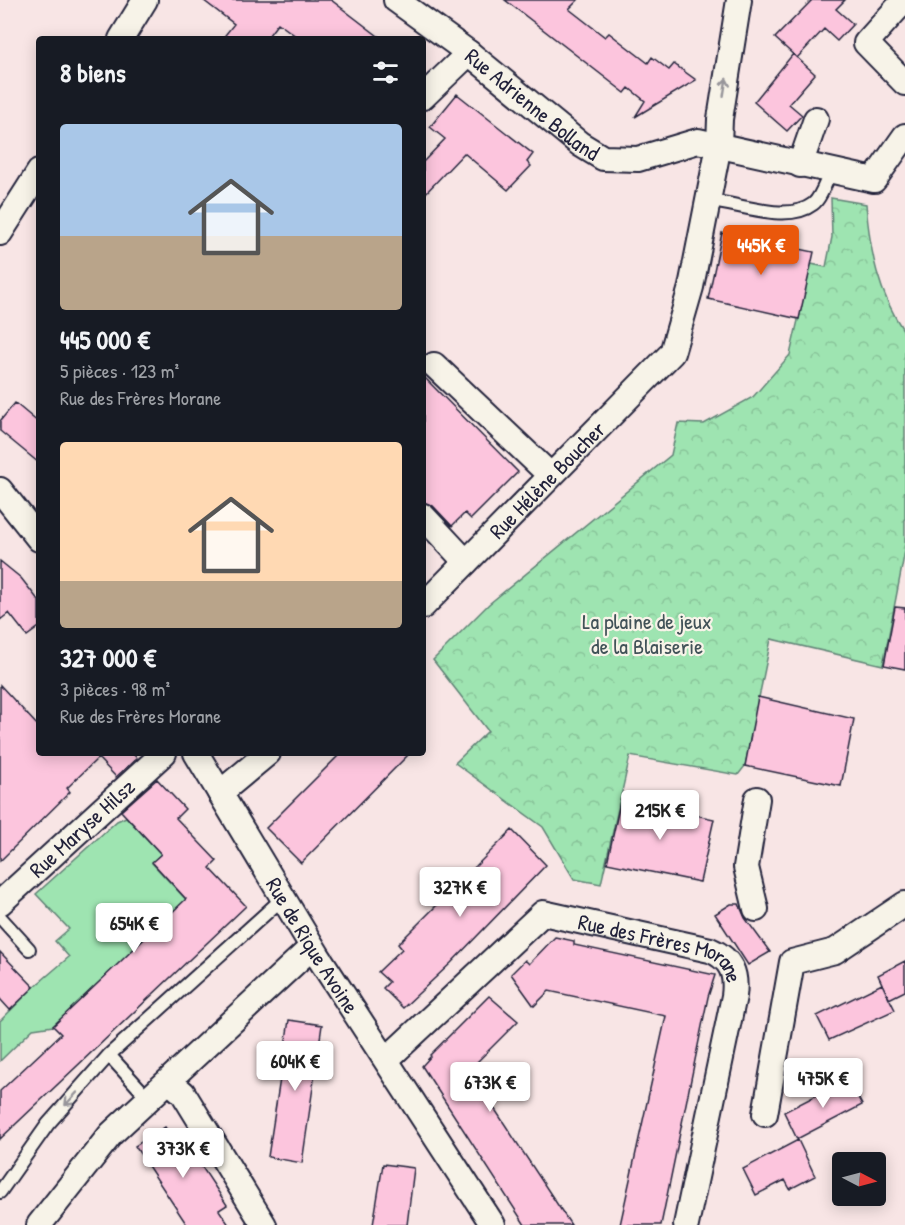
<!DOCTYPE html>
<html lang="fr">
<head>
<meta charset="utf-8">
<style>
	:root { --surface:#171b24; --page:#242831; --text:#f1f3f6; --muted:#9ea1a6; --accent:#ea580c }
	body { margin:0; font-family:"Patrick Hand",sans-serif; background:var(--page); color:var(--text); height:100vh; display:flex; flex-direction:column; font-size:22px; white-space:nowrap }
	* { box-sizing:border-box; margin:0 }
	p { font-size:20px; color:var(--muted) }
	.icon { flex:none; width:33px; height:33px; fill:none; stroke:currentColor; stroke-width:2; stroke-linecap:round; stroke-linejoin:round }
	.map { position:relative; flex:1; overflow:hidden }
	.drawer { position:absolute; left:36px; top:36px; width:390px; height:720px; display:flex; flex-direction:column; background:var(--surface); border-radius:6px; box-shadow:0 3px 15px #0003 }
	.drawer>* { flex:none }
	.needle { width:39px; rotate:96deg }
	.fabs { position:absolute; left:832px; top:1152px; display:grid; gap:12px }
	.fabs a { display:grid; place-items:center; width:54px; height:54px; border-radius:6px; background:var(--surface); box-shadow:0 3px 15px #0003; font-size:30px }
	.price { position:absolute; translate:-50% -51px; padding:0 14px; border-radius:6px; background:#fff; color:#222; font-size:20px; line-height:39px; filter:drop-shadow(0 2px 3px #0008) }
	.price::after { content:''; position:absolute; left:50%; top:36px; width:18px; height:14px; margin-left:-9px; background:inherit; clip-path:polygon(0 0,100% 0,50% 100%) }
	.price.on { background:var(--accent); color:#fff }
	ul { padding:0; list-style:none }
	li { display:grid; align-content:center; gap:12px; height:318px; padding:0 24px }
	li span { display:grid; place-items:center; height:186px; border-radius:6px; color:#555 }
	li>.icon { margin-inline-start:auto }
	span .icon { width:108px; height:108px; fill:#fffc; stroke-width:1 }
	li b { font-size:26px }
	h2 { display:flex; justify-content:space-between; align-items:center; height:72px; padding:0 24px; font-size:26px }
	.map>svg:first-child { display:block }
</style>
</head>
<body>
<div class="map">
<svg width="905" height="1225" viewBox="0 0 905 1225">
	<defs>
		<pattern id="park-crowns" width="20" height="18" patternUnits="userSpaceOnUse" patternTransform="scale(1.5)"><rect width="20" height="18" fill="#9ee4b1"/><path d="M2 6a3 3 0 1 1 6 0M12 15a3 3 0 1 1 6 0" fill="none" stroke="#88c399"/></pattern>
	</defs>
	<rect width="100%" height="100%" fill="#f8e5e5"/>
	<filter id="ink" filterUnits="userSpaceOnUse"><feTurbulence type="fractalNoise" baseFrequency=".0167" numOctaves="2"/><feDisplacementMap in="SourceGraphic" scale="12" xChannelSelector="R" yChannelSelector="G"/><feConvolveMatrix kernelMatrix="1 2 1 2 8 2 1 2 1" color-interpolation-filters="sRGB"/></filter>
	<g filter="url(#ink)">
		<!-- green -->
		<path fill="#9ee4b1" stroke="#608376" stroke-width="1.5" d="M126,817l35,37 -9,9 40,43 -139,120 -20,3 -33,32v-40l34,-34 35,-30 -14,-16 14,-12 -33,-35 81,-73z"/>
		<!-- park -->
		<path fill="url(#park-crowns)" stroke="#608376" stroke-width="1.5" d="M831,198l35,6c4,48 12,89 39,129v218l-22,114 -112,-26 -26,127 -7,9 -108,-19 -29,128 -27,-5 -31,-52 -88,-64 33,-32 -55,-71 56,-56 182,-149 7,-32 26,1 49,-27 37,-42 21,-91 15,3 6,-30z"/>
		<!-- building -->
		<path fill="#fcc5dd" stroke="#22223b" stroke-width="1.5" d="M203,0h128l51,39h-82l-22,-16 -12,16h-44l12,-15z
			M505,0h73l-9,9 36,28 4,-4 39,30 4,-6 17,13 5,-6 22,16 -61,37 10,-16 -16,-13 -4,5z
			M812,0h33l-9,9 17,15 -16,17 -13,-12 -27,29 -22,-20z
			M793,54l22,20 -26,30 13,11 -15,16 -33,-29z
			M457,94l76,60 -6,8 4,4 -23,24 -44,-37 -41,43v-34l22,-23 -15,-12z
			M722,233l92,19 -15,67 -91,-20z
			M423,376l95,96 -47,47 -6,-6 -13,13 -19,-20 -10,-4z
			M15,403l24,20v40l-39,-32v-10z
			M0,561l21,17 18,23v26l-12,9 -18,-23 -9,7z
			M895,607l10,1v61l-21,-4z
			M0,685l39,42v26h93l5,5 -21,19 -18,-19 -31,30 3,4 -70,69z
			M758,697l96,22 -13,67 -96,-20z
			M341,753h69l-109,110 -35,-35z
			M157,779l28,30 -9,9 41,43 -7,7 36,38 -246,233v-48l61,-57 -8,-8 133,-127 -34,-37 9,-8 -40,-43z
			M621,799l93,20 -14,63 -93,-19z
			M512,830l34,35 -95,98 -48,45 -20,-20 6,-6 -11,-10 24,-23 -4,-5z
			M731,904h8l6,14 25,34 -22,13 -33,-51z
			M555,937l19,4v4l141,30 -7,22 -47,228h-41l46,-209 -117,-25 -15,15 -23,-32 14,-14 4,4z
			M0,952l34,35 -24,23 -10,-11z
			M905,961v30l-16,8 -11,-24z
			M882,984l13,26 -66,30 -12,-24z
			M489,996l29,25 -49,49 102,155h-46l-103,-159 9,-10 -1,-1z
			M289,1020l33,5 -20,138 -34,-6z
			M848,1079l14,26 -65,34 -13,-27z
			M165,1127l6,10 8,-5 48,73 -8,5 10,15h-42l-52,-79z
			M798,1140l17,36 -25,13 -5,-9 -29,15 -13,-26z
			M383,1164l31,4 -7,57h-34z"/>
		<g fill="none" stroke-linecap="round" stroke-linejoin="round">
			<!-- service casing -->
			<g stroke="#22223b" stroke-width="16">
				<path id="service" d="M708,201c31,2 79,23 105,3 8,-6 13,-23 18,-33
					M0,917l29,32
					M149,1099l-40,-44 174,-157
					M0,1192l48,-68 61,-69"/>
			</g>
			<!-- minor casing -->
			<g stroke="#22223b" stroke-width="28">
				<g id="minor">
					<path id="s1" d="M396,0l73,53 111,91 23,14 35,1 60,-18 176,39 31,-44"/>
					<path d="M901,4l-35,39 39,40"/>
					<path d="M121,39l24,-39"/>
					<path d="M423,97l46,-44"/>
					<path d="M800,165l16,-46"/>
					<path d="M0,233l39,-61"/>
					<path d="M434,365l116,110"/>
					<path d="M0,490l39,49"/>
					<path d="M423,516l43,46"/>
					<path id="s2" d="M423,606l249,-253 19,-66 28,-142 1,-26 19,-119"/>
					<path id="s3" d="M196,753l122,203 175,269"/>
					<path d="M220,793l48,-40"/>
					<path id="s4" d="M0,903l164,-150"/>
					<path d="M756,909l-10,-42 11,-68"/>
					<path id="s5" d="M387,1059l156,-146 167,37c21,9 27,23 24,46l-48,229"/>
					<path d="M169,1081l14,12 81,132"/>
					<path d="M765,1114l27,-152 43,-11 70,-47"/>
					<path d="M39,1225l72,-91 201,-187"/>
				</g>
			</g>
			<!-- service -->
			<use href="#service" stroke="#f7f3e8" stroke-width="12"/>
			<!-- minor -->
			<use href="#minor" stroke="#f7f3e8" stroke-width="24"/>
		</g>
		<!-- one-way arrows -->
		<defs><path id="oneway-shaft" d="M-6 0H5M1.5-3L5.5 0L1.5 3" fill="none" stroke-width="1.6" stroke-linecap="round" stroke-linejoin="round" transform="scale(1.5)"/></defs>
		<g stroke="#97959a">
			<use href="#oneway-shaft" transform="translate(725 87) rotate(-81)"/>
			<use href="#oneway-shaft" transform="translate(71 1099) rotate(133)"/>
		</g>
	</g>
	<g text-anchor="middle" stroke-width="4.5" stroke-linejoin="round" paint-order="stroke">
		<!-- street labels -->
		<g font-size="22" fill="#22223b" stroke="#f7f3e8">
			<text dy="8" stroke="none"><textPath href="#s1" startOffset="172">Rue Adrienne Bolland</textPath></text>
			<text dy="8" stroke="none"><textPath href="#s2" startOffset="177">Rue Hélène Boucher</textPath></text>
			<text dy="8" stroke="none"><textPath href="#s4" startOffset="111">Rue Maryse Hilsz</textPath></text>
			<text dy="8" stroke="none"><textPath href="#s3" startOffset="225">Rue de Rique Avoine</textPath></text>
			<text dy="8" stroke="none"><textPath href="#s5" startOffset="339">Rue des Frères Morane</textPath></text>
		</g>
		<!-- park labels -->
		<g font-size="22" fill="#415258" stroke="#f7f3e8">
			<text x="647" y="629">La plaine de jeux<tspan x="647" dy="25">de la Blaiserie</tspan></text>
		</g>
	</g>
</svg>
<div class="fabs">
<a><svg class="needle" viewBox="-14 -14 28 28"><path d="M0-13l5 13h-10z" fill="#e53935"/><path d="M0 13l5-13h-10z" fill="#9ea1a6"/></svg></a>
</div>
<b class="price on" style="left:761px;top:276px">445K €</b>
<b class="price" style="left:660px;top:841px">215K €</b>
<b class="price" style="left:460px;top:918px">327K €</b>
<b class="price" style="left:134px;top:954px">654K €</b>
<b class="price" style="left:295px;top:1092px">604K €</b>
<b class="price" style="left:823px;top:1109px">475K €</b>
<b class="price" style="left:490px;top:1113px">673K €</b>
<b class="price" style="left:183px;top:1179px">373K €</b>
<section class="drawer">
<h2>8 biens<svg class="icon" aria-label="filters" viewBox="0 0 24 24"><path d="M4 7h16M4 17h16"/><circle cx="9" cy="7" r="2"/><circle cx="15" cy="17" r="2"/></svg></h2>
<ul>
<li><span style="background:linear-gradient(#a9c7e8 60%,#b9a48a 0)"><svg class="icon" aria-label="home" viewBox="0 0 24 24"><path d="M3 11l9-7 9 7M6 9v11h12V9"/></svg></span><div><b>445 000 €</b><p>5 pièces · 123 m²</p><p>Rue des Frères Morane</p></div></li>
<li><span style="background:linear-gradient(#ffd9b3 75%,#b9a48a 0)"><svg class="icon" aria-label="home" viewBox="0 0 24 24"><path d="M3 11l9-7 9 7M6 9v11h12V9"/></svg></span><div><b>327 000 €</b><p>3 pièces · 98 m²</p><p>Rue des Frères Morane</p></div></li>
</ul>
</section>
</div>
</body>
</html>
